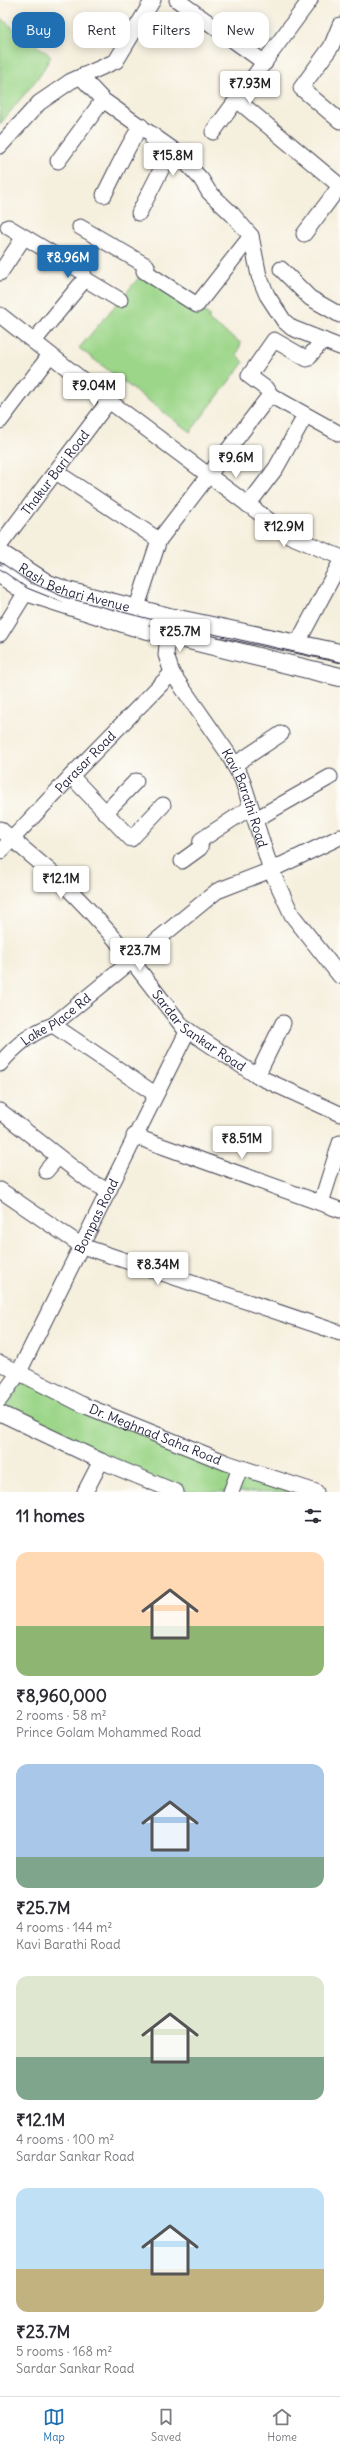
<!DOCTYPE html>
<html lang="en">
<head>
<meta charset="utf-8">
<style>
	:root { --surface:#fff; --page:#f2f2f3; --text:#2b2b33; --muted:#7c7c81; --line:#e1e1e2; --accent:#1f6fb2 }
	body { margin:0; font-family:Delius,sans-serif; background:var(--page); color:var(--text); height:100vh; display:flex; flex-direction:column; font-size:15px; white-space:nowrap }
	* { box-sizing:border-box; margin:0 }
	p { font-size:13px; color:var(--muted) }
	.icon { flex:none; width:22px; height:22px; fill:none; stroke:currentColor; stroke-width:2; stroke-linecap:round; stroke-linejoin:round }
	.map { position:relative; height:1492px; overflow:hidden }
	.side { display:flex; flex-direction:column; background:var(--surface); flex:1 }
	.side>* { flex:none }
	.top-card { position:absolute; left:12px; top:12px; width:316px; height:36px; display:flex; gap:8px }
	.price { position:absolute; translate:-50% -34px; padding:0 9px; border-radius:4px; background:#fff; color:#222; font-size:13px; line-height:26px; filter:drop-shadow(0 1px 2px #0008) }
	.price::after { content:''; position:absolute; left:50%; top:24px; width:12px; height:9px; margin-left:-6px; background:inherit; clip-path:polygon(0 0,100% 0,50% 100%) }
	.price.selected { background:var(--accent); color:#fff }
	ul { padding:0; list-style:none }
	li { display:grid; align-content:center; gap:8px; height:212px; padding:0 16px }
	li span { display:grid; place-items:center; height:124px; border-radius:12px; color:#555 }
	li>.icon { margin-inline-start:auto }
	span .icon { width:72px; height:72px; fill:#fffc; stroke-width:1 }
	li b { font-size:17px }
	h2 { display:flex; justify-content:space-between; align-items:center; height:48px; padding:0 16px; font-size:17px }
	.pill { padding:0 14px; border-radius:12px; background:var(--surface); box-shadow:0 2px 10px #0003; font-size:14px; line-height:36px }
	.pill.selected { background:var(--accent); color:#fff }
	.tabs { display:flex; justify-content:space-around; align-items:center; height:56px; border-top:1px solid var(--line); background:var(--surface); font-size:11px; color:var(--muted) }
	.tabs a { display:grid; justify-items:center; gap:2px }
	.tabs .selected { color:var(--accent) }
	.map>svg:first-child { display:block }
</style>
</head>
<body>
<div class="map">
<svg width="340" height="1492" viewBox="0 0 340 1492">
	<rect width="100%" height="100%" fill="#fdfcf7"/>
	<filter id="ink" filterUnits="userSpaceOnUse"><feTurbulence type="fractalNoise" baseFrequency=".025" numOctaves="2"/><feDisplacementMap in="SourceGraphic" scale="8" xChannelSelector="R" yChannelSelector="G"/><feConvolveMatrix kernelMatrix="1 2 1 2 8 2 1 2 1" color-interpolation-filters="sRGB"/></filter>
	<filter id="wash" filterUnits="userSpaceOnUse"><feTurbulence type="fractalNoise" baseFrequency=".012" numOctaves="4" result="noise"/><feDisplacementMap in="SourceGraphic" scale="16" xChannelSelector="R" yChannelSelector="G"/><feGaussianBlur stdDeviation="0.9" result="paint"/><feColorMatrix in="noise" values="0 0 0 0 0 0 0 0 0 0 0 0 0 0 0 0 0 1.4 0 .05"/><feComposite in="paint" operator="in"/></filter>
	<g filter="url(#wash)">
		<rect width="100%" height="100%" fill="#f5efdd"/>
		<!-- green -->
		<path fill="#9cd689" stroke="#5f7c62" d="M0,18l51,38 -10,18 -41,50z
			M142,274l67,41v6l32,22 -4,12 7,7 -54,70 -111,-84z
			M20,1378l217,91 -6,23h-47l-81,-33 -103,-54z
			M242,1471l61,21h-66z"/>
	</g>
	<g filter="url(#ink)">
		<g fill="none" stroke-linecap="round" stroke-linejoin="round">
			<!-- minor casing -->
			<g stroke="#424153" stroke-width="17">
				<g id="minor">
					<path d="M177,0l88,63"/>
					<path d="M340,25l-9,22 -30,41 39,33"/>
					<path d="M81,77l22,23 72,51 26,28 8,13 24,23 18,21 8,40 8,19 17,26 8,7 48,19"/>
					<path d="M237,100l103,86"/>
					<path d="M213,132l97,-132"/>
					<path d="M0,146l39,-43 32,-22 45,-20 37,-61"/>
					<path d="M58,161l45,-61"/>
					<path d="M104,195c12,-23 22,-47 37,-69"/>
					<path d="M139,213l24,-47 -9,-19 -2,-13"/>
					<path d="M8,227l75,45 2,7"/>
					<path d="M80,227l67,39 -3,5 53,34 54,-69"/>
					<path d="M304,234l36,-48"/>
					<path d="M281,269l29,29 30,17"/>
					<path d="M0,273l24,-36"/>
					<path d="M0,315l109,86 181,135 50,21"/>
					<path d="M34,341l51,-62 35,21"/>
					<path d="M270,395l-2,-5 -19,-14 25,-36 33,19 16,-19"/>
					<path d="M0,421l50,-66"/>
					<path d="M56,472l103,68"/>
					<path d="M248,505l28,-37 29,-52"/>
					<path id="s1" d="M0,545l109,-144"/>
					<path d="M133,619l26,-79 111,-145 70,39"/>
					<path id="s2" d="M169,623l-3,32 6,18 55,79 15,27 29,91 21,45 48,61"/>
					<path d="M0,634l26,-42"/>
					<path d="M297,644l43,-81"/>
					<path d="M234,765l47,-31"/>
					<path d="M71,776l60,63 32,-34"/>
					<path d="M105,813l31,-32"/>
					<path d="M256,819l74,-42"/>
					<path id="s3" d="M0,829l57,48 30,31 28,31 68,88 74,49 83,38"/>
					<path id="s4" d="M0,852l71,-76 101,-103"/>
					<path d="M182,861l18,-13 1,-8 50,-33"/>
					<path d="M53,1025l102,69"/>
					<path id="s5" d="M0,1064c14,-17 32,-32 53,-39l164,-134 54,-21 69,-33"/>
					<path d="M257,1076l26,-53"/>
					<path d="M0,1111l91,71 18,9"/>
					<path d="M134,1136l206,74"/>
					<path d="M46,1171l12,-14"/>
					<path d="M0,1190l82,56 258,87"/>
					<path d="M321,1203l19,-60"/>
					<path id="s6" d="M0,1363l81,41 146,59 89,29"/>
					<path id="s7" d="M0,1399l18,-25 170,-344"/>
					<path d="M0,1413l101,48 75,31"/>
					<path d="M85,1492l16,-31"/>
					<path d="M231,1492l9,-24"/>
				</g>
			</g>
			<!-- major casing -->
			<g stroke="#424153" stroke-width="20">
				<g id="major">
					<path id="s8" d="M0,553l48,31 19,7 102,26 171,36"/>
					<path d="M0,574l26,18 106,34 208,51"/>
				</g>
			</g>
			<!-- minor -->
			<use href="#minor" stroke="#fff" stroke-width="15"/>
			<!-- major -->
			<use href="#major" stroke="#fff" stroke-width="18"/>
			<!-- tram -->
			<path stroke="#22223b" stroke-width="1" d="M0,562l30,20 34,15 113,29 163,36
				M0,569l27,19 35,14
				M149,625l52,13"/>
		</g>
	</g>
	<g text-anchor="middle" stroke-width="3.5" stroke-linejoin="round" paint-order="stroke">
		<!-- street labels -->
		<g font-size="13" fill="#22223b" stroke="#fdfcf7">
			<text dy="5" stroke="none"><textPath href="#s1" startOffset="91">Thakur Bari Road</textPath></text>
			<text dy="5" stroke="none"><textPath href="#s8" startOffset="83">Rash Behari Avenue</textPath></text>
			<text dy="5" stroke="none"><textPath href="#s4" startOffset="124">Parasar Road</textPath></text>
			<text dy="5" stroke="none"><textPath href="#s2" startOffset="197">Kavi Barathi Road</textPath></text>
			<text dy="5" stroke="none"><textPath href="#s5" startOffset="72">Lake Place Rd</textPath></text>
			<text dy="5" stroke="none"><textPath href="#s3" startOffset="285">Sardar Sankar Road</textPath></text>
			<text dy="5" stroke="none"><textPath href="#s7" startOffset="207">Bompas Road</textPath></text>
			<text dy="5" stroke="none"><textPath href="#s6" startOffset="171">Dr. Meghnad Saha Road</textPath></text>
		</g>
	</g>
</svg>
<b class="price" style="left:250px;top:105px">₹7.93M</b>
<b class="price" style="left:173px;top:177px">₹15.8M</b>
<b class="price selected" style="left:68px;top:279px">₹8.96M</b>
<b class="price" style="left:94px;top:407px">₹9.04M</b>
<b class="price" style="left:236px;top:479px">₹9.6M</b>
<b class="price" style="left:284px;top:548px">₹12.9M</b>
<b class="price" style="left:180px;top:653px">₹25.7M</b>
<b class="price" style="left:61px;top:900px">₹12.1M</b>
<b class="price" style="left:140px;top:972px">₹23.7M</b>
<b class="price" style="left:242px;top:1160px">₹8.51M</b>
<b class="price" style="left:158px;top:1286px">₹8.34M</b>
<div class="top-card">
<a class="pill selected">Buy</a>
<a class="pill">Rent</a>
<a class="pill">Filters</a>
<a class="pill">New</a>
</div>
</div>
<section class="side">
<h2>11 homes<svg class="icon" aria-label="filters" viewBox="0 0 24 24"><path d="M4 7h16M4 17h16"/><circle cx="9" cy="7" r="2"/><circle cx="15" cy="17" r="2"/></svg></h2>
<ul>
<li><span style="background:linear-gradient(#ffd9b3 60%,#8fb573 0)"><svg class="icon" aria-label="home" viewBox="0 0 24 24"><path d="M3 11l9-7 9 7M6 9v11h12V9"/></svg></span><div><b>₹8,960,000</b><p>2 rooms · 58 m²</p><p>Prince Golam Mohammed Road</p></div></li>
<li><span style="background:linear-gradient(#a9c7e8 75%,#7fa58c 0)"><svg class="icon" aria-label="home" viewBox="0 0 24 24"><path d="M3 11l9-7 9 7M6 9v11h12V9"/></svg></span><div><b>₹25.7M</b><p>4 rooms · 144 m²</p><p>Kavi Barathi Road</p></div></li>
<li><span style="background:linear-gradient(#dfe7d0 65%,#7fa58c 0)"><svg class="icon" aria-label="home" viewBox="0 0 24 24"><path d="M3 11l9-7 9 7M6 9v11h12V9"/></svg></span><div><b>₹12.1M</b><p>4 rooms · 100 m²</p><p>Sardar Sankar Road</p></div></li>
<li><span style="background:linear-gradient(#bfe0f5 65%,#c2b280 0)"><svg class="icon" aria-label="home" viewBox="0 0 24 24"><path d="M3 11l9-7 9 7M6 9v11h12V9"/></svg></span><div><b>₹23.7M</b><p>5 rooms · 168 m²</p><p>Sardar Sankar Road</p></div></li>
</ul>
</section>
<nav class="tabs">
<a class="selected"><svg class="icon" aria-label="map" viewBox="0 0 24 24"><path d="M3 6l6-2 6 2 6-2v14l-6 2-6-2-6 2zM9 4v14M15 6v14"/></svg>Map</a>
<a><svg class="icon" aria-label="saved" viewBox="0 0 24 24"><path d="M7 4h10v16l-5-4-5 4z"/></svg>Saved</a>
<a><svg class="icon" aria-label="home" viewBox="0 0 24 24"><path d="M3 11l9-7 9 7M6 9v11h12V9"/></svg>Home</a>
</nav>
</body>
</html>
